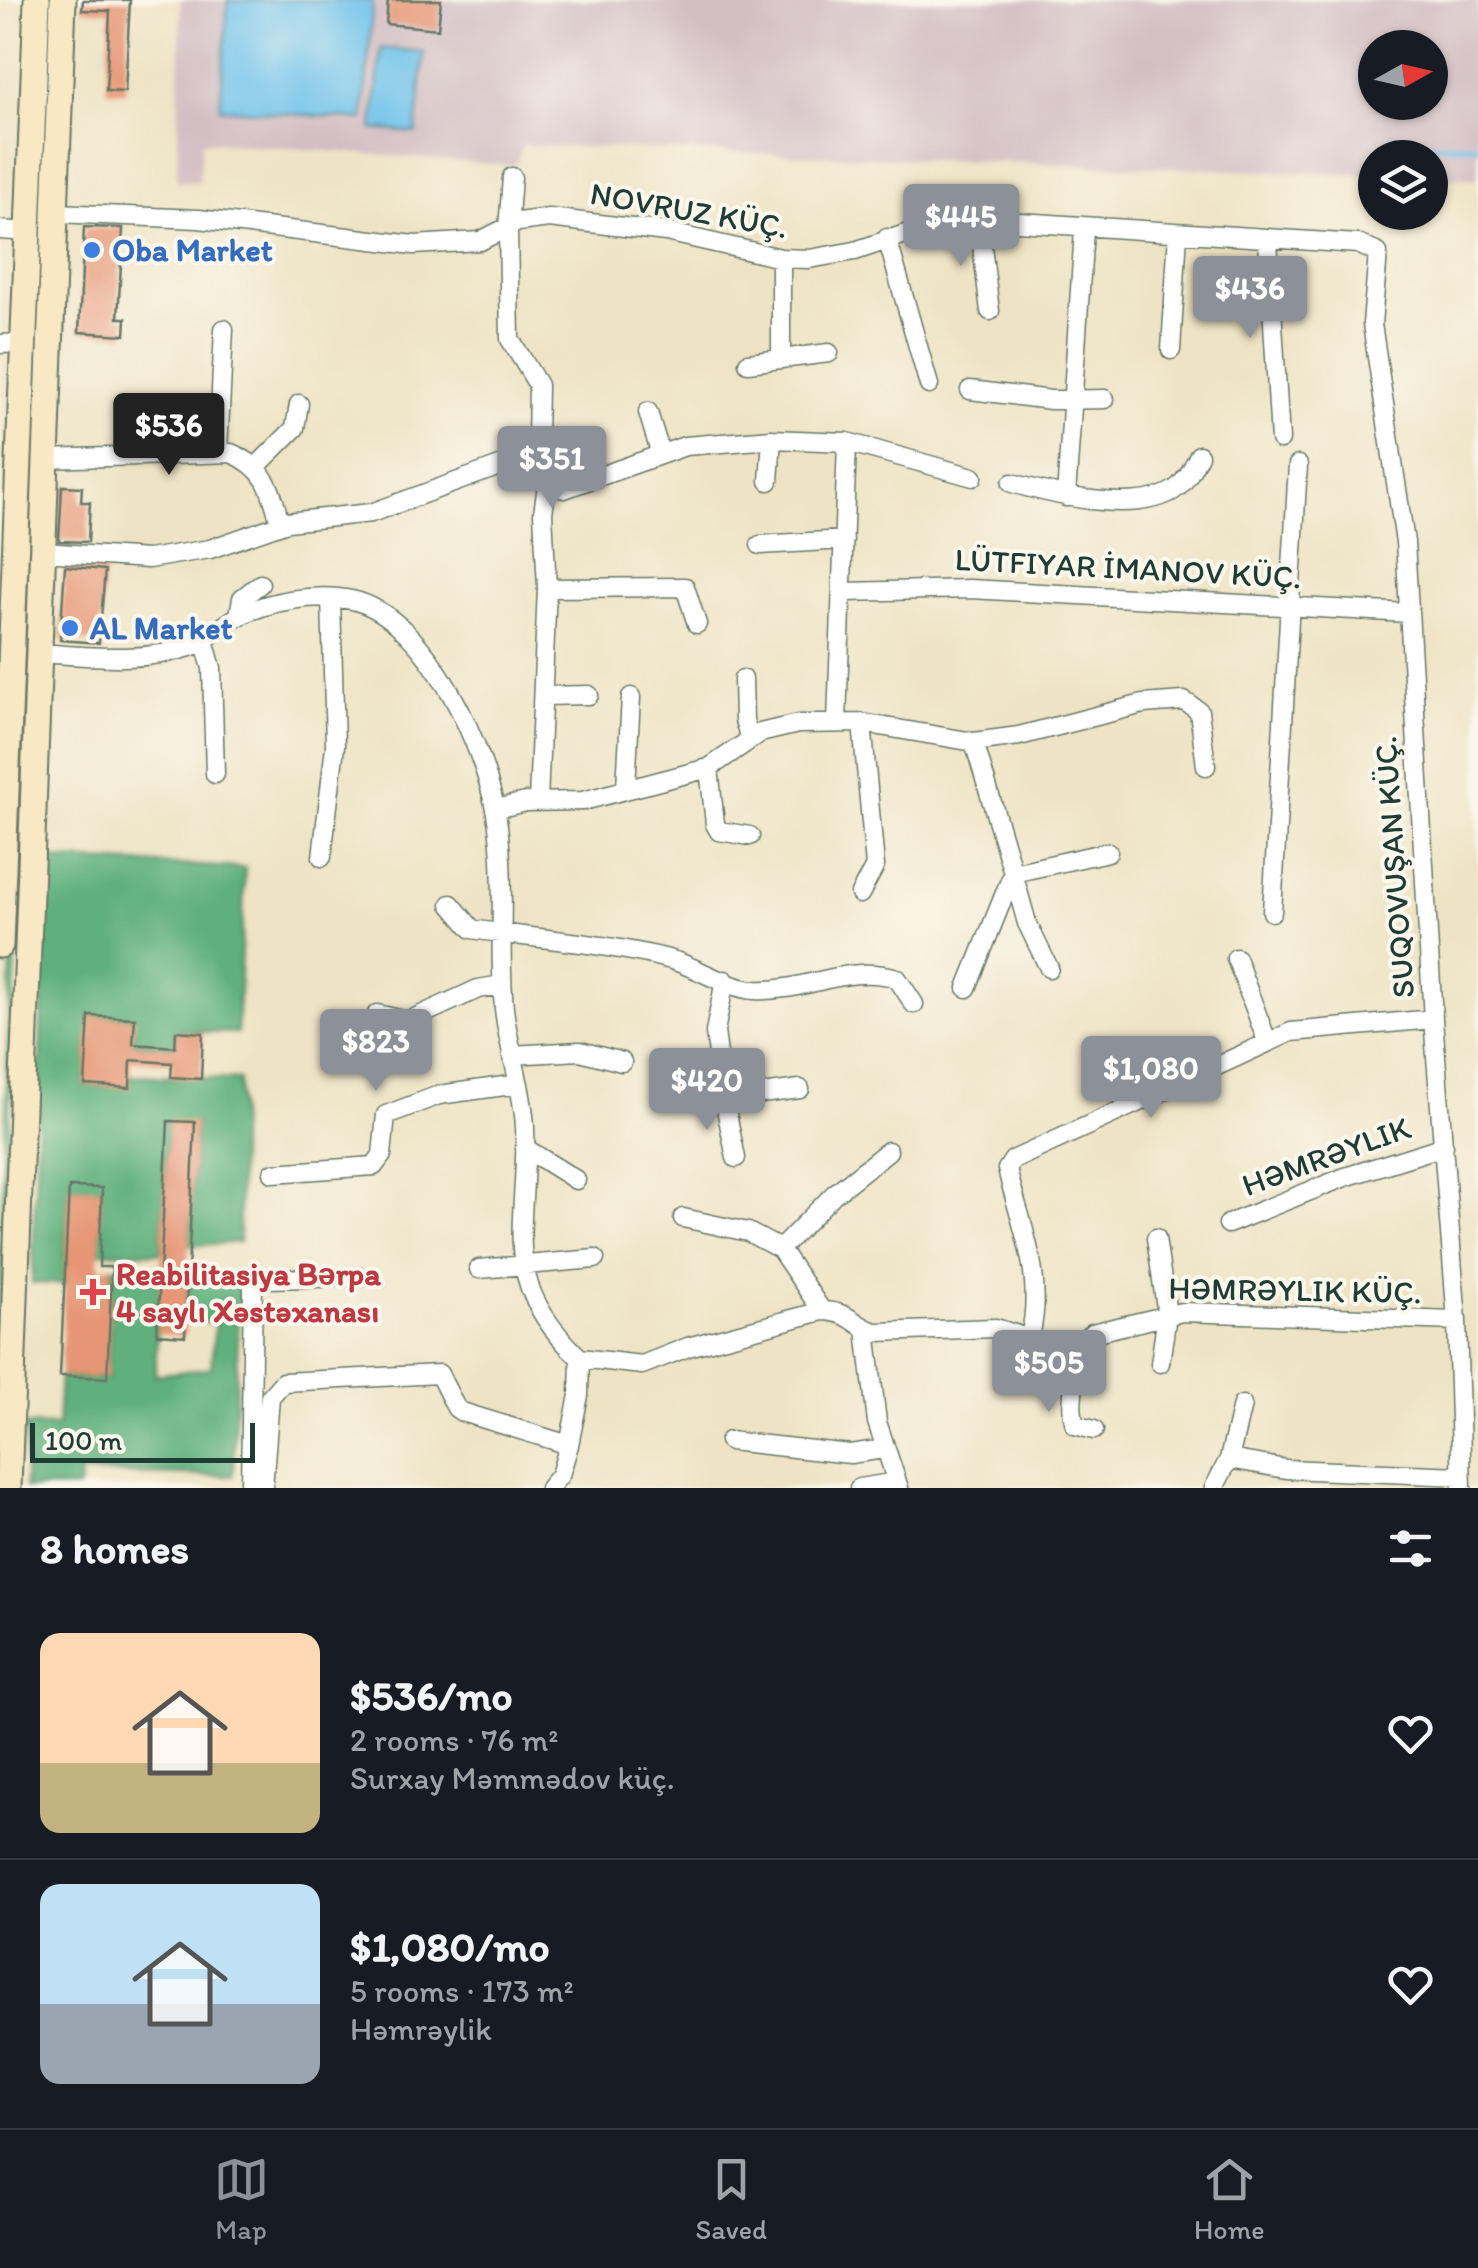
<!DOCTYPE html>
<html lang="en">
<head>
<meta charset="utf-8">
<style>
	:root { --surface:#171b24; --page:#20242c; --text:#f1f3f6; --muted:#9ea1a6; --line:#363941; --accent:#8c9099 }
	body { margin:0; font-family:Itim,sans-serif; background:var(--page); color:var(--text); height:100vh; display:flex; flex-direction:column; font-size:38px; white-space:nowrap }
	* { box-sizing:border-box; margin:0 }
	p { font-size:32px; color:var(--muted) }
	.icon { flex:none; width:55px; height:55px; fill:none; stroke:currentColor; stroke-width:2; stroke-linecap:round; stroke-linejoin:round }
	.map { position:relative; height:1488px; overflow:hidden }
	.sheet { display:flex; flex-direction:column; background:var(--surface); flex:1 }
	.sheet>* { flex:none }
	.needle { width:65px; rotate:82deg }
	.fabs { position:absolute; left:1358px; top:30px; display:grid; gap:20px }
	.fabs a { display:grid; place-items:center; width:90px; height:90px; border-radius:50%; background:var(--surface); box-shadow:0 2px 8px #0004; font-size:50px }
	.scale { position:absolute; left:30px; bottom:25px; width:225px; box-sizing:border-box; padding-left:10px; border:5px solid #1f3d34; border-top:0; font-size:28px; line-height:35px; white-space:nowrap; color:#1f3d34; -webkit-text-stroke:8px #fbf7ec; paint-order:stroke }
	.price { position:absolute; translate:-50% -85px; padding:0 22px; border-radius:10px; background:var(--accent); color:#fff; font-size:32px; line-height:65px; filter:drop-shadow(0 2px 5px #0008) }
	.price::after { content:''; position:absolute; left:50%; top:60px; width:30px; height:22px; margin-left:-15px; background:inherit; clip-path:polygon(0 0,100% 0,50% 100%) }
	.price.active { background:#222; color:#fff }
	ul { padding:0; list-style:none }
	li { display:flex; align-items:center; gap:30px; height:250px; padding:0 40px }
	li+li { border-top:2px solid var(--line) }
	li span { display:grid; place-items:center; flex:none; width:280px; height:200px; border-radius:20px; color:#555 }
	li>.icon { margin-inline-start:auto }
	span .icon { width:120px; height:120px; fill:#fffc; stroke-width:1 }
	li b { font-size:42px }
	h2 { display:flex; justify-content:space-between; align-items:center; height:120px; padding:0 40px; font-size:42px }
	.menu { display:flex; justify-content:space-around; align-items:center; height:140px; border-top:2px solid var(--line); background:var(--surface); font-size:28px; color:var(--muted) }
	.menu a { display:grid; justify-items:center; gap:5px }
	.menu .active { color:var(--accent) }
	.map>svg:first-child { display:block }
</style>
</head>
<body>
<div class="map">
<svg width="1478" height="1488" viewBox="0 0 1478 1488">
	<rect width="100%" height="100%" fill="#fbf7ec"/>
	<filter id="ink" filterUnits="userSpaceOnUse"><feTurbulence type="fractalNoise" baseFrequency=".01" numOctaves="2"/><feDisplacementMap in="SourceGraphic" scale="20" xChannelSelector="R" yChannelSelector="G"/><feConvolveMatrix kernelMatrix="1 2 1 2 8 2 1 2 1" color-interpolation-filters="sRGB"/></filter>
	<filter id="wash" filterUnits="userSpaceOnUse"><feTurbulence type="fractalNoise" baseFrequency=".0048" numOctaves="4" result="noise"/><feDisplacementMap in="SourceGraphic" scale="40" xChannelSelector="R" yChannelSelector="G"/><feGaussianBlur stdDeviation="2.25" result="paint"/><feColorMatrix in="noise" values="0 0 0 0 0 0 0 0 0 0 0 0 0 0 0 0 0 1.4 0 .05"/><feComposite in="paint" operator="in"/></filter>
	<g filter="url(#wash)">
		<rect width="100%" height="100%" fill="#eee3c4"/>
		<!-- industrial -->
		<path fill="#d2bec3" fill-rule="evenodd" d="M181,0h1297v179l-48,-2v-19h-55v17l-852,-30 -8,21 -313,-25 -3,41 -22,-1zM1375,48h55v54h-55z"/>
		<!-- green -->
		<path fill="#74cc92" stroke="#4a8463" stroke-width="2.5" d="M36,232h7l-43,1138v-99z"/>
		<!-- forest -->
		<path fill="#5fb07c" stroke="#3f7658" stroke-width="2.5" d="M47,859l198,9 -8,165 -61,-2 -1,16 -42,-3 1,-26 -44,-2 -5,69 44,3 1,-13 109,5v162l-50,4 6,-123 -27,-2 -7,132 -62,-1 3,-63 -33,-2 -5,97 -32,-1z
			M112,1267l48,11 -5,97 56,-7 4,-46 -29,-1 2,-43h52l-7,198 -153,-3 -1,15h-54l1,-63 31,1 3,-50 47,2z"/>
		<!-- water -->
		<path fill="#6fc2eb" stroke="#478090" stroke-width="2.5" d="M228,0h145l-10,120 -143,-12z
			M381,48l43,4 -8,81 -43,-4z"/>
		<g fill="none" stroke-linecap="round" stroke-linejoin="round">
			<!-- stream -->
			<path stroke="#6fc2eb" stroke-width="5" d="M1405,143l73,3"/>
		</g>
		<g id="blocks">
			<!-- building -->
			<path fill="#e69674" d="M83,0h47l-5,92 -19,-1 4,-80 -28,-1z
				M388,0h53l-3,29 -52,-5z
				M84,227l39,1 -5,90h8l-1,17 -46,-3z
				M62,486l20,1 -1,15h9l-2,40 -29,-1z
				M65,566l40,4 -6,73 -39,-3z
				M89,1016l46,2 -2,26 42,3 1,-16 27,2 -2,46 -30,-2 1,-14 -41,-3 -1,28 -45,-3z
				M168,1121l27,1 -10,214 -28,-2z
				M69,1187l33,1 -3,79h13l-5,111 -47,-2z"/>
		</g>
	</g>
	<g filter="url(#ink)">
		<use href="#blocks" fill-opacity="0" stroke="#677766" stroke-width="2.5"/>
		<g fill="none" stroke-linecap="round" stroke-linejoin="round">
			<!-- minor casing -->
			<g stroke="#677766" stroke-width="21">
				<path id="minor" d="M512,177l-4,52 2,110 28,46 -1,59 -12,22
					M55,213l144,6 215,26 66,-4 38,-19 31,-4 117,14 115,26 28,1 46,-8 80,-27 68,-3 355,23 20,9 -6,71 33,218 28,477 24,302 5,167
					M979,222l11,89
					M0,230l29,2
					M887,238l42,147
					M1268,240l12,200
					M781,258v101l48,-6
					M0,344l23,-1
					M1171,350l7,-117
					M748,363l33,-4
					M970,390l81,10 54,-1
					M648,412l12,40
					M847,442l126,35
					M218,451l6,-122
					M46,459l185,-6c35,14 41,37 49,71
					M257,466l38,-38 4,-24
					M769,481l3,-42
					M1012,483c42,12 128,33 165,5 10,-8 16,-21 22,-33
					M1066,497l18,-267
					M760,545l84,-5
					M43,552l105,7 62,-10 77,-27 84,-9 137,-50c22,4 34,21 56,26l121,-43 87,-7 75,3 -10,280
					M547,588l138,-1 12,37
					M845,592l125,-3 438,24
					M239,615l3,-17 18,-14
					M204,640l8,28 3,106
					M39,653c49,3 104,10 151,-6 16,-6 29,-19 44,-28 32,-19 83,-26 118,-19 77,17 137,155 146,226 8,60 0,121 6,182 4,40 19,79 21,119 4,98 -30,152 55,231l62,7 46,-18 134,-36c32,1 33,17 55,21l119,-4 65,21 13,-2 18,-14 90,-21 275,9
					M743,679l1,41 6,19
					M543,696l46,-1
					M709,768l6,56 4,7 31,5
					M626,787l5,-90
					M538,801l9,-213 -4,-75 4,-28
					M495,809l31,-7 57,-1 126,-33 51,-35 38,-9 64,-1 112,19 45,-6 124,-32 41,-3 15,10 7,55
					M322,857l13,-111 -4,-148
					M860,894l15,-28 -13,-143
					M451,904l21,25c64,10 133,14 196,30 28,7 58,29 86,31 50,3 92,-27 143,-12l17,26
					M1272,912l26,-447
					M1236,958l31,83
					M1049,968l-22,-45 -14,-50 95,-21
					M725,980l-10,52 9,67 76,-10
					M967,988l46,-115 -39,-131
					M377,1014l31,7 70,-32 24,-4
					M512,1055l68,-4 42,11
					M724,1099l12,59
					M525,1148l51,32
					M273,1173l101,-7 8,-11 4,-40 53,-20 80,-11
					M683,1218l65,14 32,17
					M1228,1224l117,-47 99,-31
					M1156,1238l11,77 -7,48
					M479,1269l116,-10
					M822,1311l-42,-62 54,-55 54,-43
					M866,1330l11,92 22,66
					M1030,1336c15,-60 -9,-109 -23,-167l6,-9 278,-128 142,-13
					M1074,1347c6,26 -7,54 1,78l19,5
					M729,1441l121,13 34,-5
					M1229,1459l13,-54
					M250,1488l3,-202 11,-7 98,-2
					M263,1488l7,-91 13,-15 156,-8 17,34 6,4 107,33 10,-50 1,-37
					M549,1488l11,-13 9,-30
					M859,1488l38,-6
					M1214,1488l15,-29 57,10 175,7"/>
			</g>
			<!-- secondary casing -->
			<g stroke="#677766" stroke-width="29">
				<path id="secondary" d="M0,945l37,-945
					M8,1488l55,-1488"/>
			</g>
			<!-- minor -->
			<use href="#minor" stroke="#fff" stroke-width="18"/>
			<!-- secondary -->
			<use href="#secondary" stroke="#f8e8c3" stroke-width="25"/>
		</g>
	</g>
	<!-- markers -->
	<g fill="#3f7fe0" stroke="#fbf7ec" stroke-width="4">
		<circle cx="92" cy="250" r="10"/>
		<circle cx="70" cy="628" r="10"/>
	</g>
	<path fill="#e0444e" stroke="#fbf7ec" stroke-width="4" d="M88 1277h10v10h10v10h-10v10h-10v-10h-10v-10h10z"/>
	<g text-anchor="middle" stroke-width="8" stroke-linejoin="round" paint-order="stroke">
		<!-- street labels -->
		<g font-size="32" fill="#1f3d34" stroke="#fbf7ec">
			<text transform="translate(689 210) rotate(10)" y="11">NOVRUZ KÜÇ.</text>
			<text transform="translate(1128 568) rotate(3)" y="11">LÜTFIYAR İMANOV KÜÇ.</text>
			<text transform="translate(1394 867) rotate(-94)" y="11">SUQOVUŞAN KÜÇ.</text>
			<text transform="translate(1326 1156) rotate(-20)" y="11">HƏMRƏYLIK</text>
			<text transform="translate(1295 1290) rotate(1)" y="11">HƏMRƏYLIK KÜÇ.</text>
		</g>
		<!-- shop labels -->
		<g font-size="32" font-weight="bold" fill="#366cbe" stroke="#fbf7ec" text-anchor="start">
			<text x="112" y="261">Oba Market</text>
			<text x="90" y="639">AL Market</text>
		</g>
		<!-- health labels -->
		<g font-size="32" font-weight="bold" fill="#be3a42" stroke="#fbf7ec" text-anchor="start">
			<text x="116" y="1285">Reabilitasiya Bәrpa<tspan x="116" dy="37">4 saylı Xəstəxanası</tspan></text>
		</g>
	</g>
</svg>
<div class="fabs">
<a><svg class="needle" viewBox="-14 -14 28 28"><path d="M0-13l5 13h-10z" fill="#e53935"/><path d="M0 13l5-13h-10z" fill="#9ea1a6"/></svg></a>
<a><svg class="icon" aria-label="layers" viewBox="0 0 24 24"><path d="M12 4l9 5-9 5-9-5zM3 14l9 5 9-5"/></svg></a>
</div>
<div class="scale">100 m</div>
<b class="price" style="left:961px;top:269px">$445</b>
<b class="price" style="left:1250px;top:341px">$436</b>
<b class="price active" style="left:169px;top:478px">$536</b>
<b class="price" style="left:552px;top:511px">$351</b>
<b class="price" style="left:376px;top:1094px">$823</b>
<b class="price" style="left:1151px;top:1121px">$1,080</b>
<b class="price" style="left:707px;top:1133px">$420</b>
<b class="price" style="left:1049px;top:1415px">$505</b>
</div>
<section class="sheet">
<h2>8 homes<svg class="icon" aria-label="filters" viewBox="0 0 24 24"><path d="M4 7h16M4 17h16"/><circle cx="9" cy="7" r="2"/><circle cx="15" cy="17" r="2"/></svg></h2>
<ul>
<li><span style="background:linear-gradient(#ffd9b3 65%,#c2b280 0)"><svg class="icon" aria-label="home" viewBox="0 0 24 24"><path d="M3 11l9-7 9 7M6 9v11h12V9"/></svg></span><div><b>$536/mo</b><p>2 rooms · 76 m²</p><p>Surxay Məmmədov küç.</p></div><svg class="icon" aria-label="heart" viewBox="0 0 24 24"><path d="M12 20l-8-8c-3-5 5-10 8-4 3-6 11-1 8 4z"/></svg></li>
<li><span style="background:linear-gradient(#bfe0f5 60%,#9aa5b1 0)"><svg class="icon" aria-label="home" viewBox="0 0 24 24"><path d="M3 11l9-7 9 7M6 9v11h12V9"/></svg></span><div><b>$1,080/mo</b><p>5 rooms · 173 m²</p><p>Həmrəylik</p></div><svg class="icon" aria-label="heart" viewBox="0 0 24 24"><path d="M12 20l-8-8c-3-5 5-10 8-4 3-6 11-1 8 4z"/></svg></li>
</ul>
</section>
<nav class="menu">
<a class="active"><svg class="icon" aria-label="map" viewBox="0 0 24 24"><path d="M3 6l6-2 6 2 6-2v14l-6 2-6-2-6 2zM9 4v14M15 6v14"/></svg>Map</a>
<a><svg class="icon" aria-label="saved" viewBox="0 0 24 24"><path d="M7 4h10v16l-5-4-5 4z"/></svg>Saved</a>
<a><svg class="icon" aria-label="home" viewBox="0 0 24 24"><path d="M3 11l9-7 9 7M6 9v11h12V9"/></svg>Home</a>
</nav>
</body>
</html>
